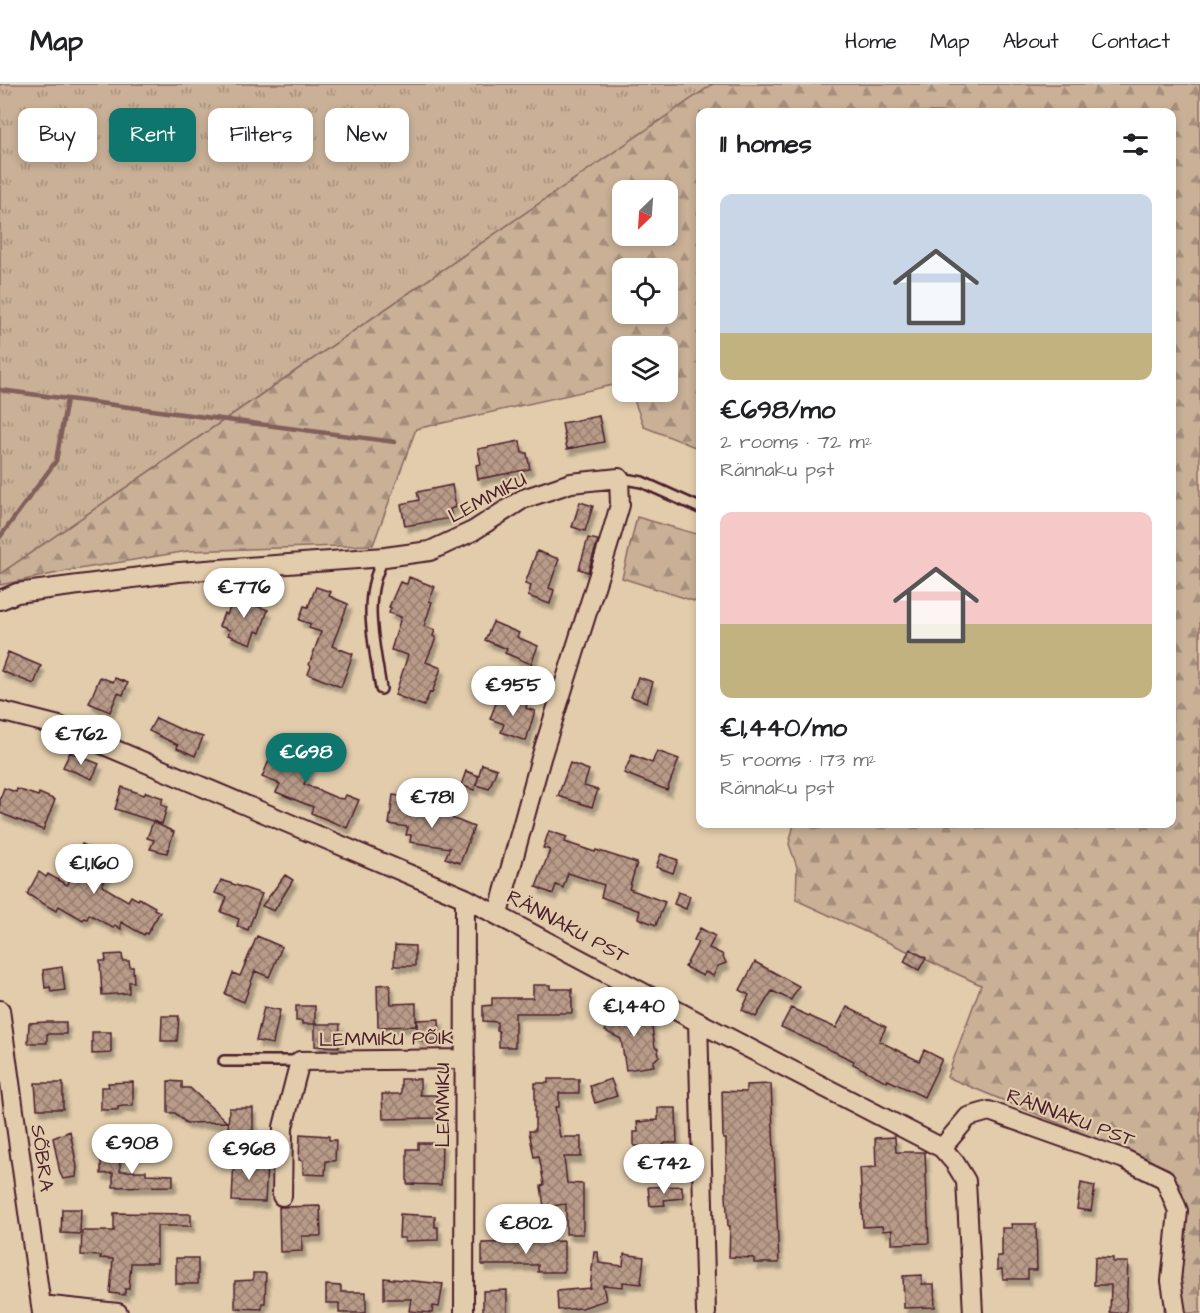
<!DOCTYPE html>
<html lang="en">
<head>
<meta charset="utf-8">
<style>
	:root { --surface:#fff; --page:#f2f2f2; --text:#202124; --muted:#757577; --line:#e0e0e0; --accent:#0f766e }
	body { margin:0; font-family:"Architects Daughter",sans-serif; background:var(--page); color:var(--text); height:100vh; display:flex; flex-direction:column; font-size:22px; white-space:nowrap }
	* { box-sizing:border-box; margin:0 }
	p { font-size:20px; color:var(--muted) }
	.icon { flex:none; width:33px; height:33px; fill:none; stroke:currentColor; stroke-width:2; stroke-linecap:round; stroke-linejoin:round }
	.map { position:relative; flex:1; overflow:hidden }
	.details { position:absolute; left:696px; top:24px; width:480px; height:720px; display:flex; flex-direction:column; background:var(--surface); border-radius:12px; box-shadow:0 3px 9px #0003 }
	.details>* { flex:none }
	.guide { position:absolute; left:18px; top:24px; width:570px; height:54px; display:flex; gap:12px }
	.needle { width:39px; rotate:205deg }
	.fabs { position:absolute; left:612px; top:96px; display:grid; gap:12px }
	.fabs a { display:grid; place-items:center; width:66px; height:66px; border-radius:12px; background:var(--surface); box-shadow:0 3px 9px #0003; font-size:30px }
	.price { position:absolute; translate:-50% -51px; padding:0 14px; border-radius:21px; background:#fff; color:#222; font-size:20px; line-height:39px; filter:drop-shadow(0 2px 3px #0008) }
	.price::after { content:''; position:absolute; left:50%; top:36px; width:18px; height:14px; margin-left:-9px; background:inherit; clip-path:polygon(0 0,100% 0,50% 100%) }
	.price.current { background:var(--accent); color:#fff }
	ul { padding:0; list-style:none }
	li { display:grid; align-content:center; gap:12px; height:318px; padding:0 24px }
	li span { display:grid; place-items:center; height:186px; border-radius:12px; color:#555 }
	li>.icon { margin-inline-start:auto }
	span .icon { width:108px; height:108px; fill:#fffc; stroke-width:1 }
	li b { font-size:26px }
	h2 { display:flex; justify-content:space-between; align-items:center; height:72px; padding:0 24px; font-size:26px }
	.tag { padding:0 21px; border-radius:12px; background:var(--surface); box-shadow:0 3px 9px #0003; font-size:21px; line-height:54px }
	.tag.current { background:var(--accent); color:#fff }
	header { display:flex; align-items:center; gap:36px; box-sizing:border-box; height:84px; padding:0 30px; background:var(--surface); border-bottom:2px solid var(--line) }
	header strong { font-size:28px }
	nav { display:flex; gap:33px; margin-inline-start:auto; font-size:21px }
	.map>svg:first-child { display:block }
</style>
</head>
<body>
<header>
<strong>Map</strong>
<nav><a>Home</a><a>Map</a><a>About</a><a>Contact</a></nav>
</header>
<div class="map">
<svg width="1200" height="1229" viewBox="0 0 1200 1229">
	<defs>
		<pattern id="grass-tufts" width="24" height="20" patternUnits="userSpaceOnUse" patternTransform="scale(1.5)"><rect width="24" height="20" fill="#c9b097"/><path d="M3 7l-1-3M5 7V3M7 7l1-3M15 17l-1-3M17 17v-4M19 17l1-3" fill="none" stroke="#a58f7b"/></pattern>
		<pattern id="forest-firs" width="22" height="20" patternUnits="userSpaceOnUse" patternTransform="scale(1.5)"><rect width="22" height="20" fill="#c9b097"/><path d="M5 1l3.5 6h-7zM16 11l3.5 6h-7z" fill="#a58f7b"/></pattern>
		<pattern id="building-cross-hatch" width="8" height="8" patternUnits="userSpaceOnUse" patternTransform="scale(1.5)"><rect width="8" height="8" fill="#b89b88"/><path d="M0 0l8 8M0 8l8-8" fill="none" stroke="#987e6f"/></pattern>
		<filter id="shadow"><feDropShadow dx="3.5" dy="6" stdDeviation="1.5" flood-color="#0004"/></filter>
	</defs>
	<rect width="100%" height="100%" fill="#e2ccac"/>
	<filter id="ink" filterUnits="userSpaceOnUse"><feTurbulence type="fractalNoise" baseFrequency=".0167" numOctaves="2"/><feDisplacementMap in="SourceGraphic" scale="12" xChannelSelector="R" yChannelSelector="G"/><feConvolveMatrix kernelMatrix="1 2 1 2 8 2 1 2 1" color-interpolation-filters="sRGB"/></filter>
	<g filter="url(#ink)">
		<!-- grass -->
		<path fill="url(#grass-tufts)" stroke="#8a6861" stroke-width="1.5" d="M0,0h713l-713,490z"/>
		<!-- forest -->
		<path fill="url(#forest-firs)" stroke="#8a6861" stroke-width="1.5" fill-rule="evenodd" d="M713,0h487v1229h-36l5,-144 -222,-92 34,-92 -185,-85 1,-33 -8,-23 5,-20h378v-712h-472v337l-56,-22 -13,-35h37v-46h-46v37l-206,46 -43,116 -185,6 -121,20 -67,14v-11zM622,106h46v46h-46zM622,184h46v46h-46z
			M637,433l63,18v68l-78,-25z"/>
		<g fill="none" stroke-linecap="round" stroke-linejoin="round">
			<!-- stream -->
			<path stroke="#815e5a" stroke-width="4.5" d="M0,306l395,52
				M0,453l56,-76 11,-62"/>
		</g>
		<!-- building -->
		<path fill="url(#building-cross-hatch)" stroke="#4a1f2b" stroke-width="1.5" filter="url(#shadow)" d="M599,332l5,26 -37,7 -5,-26z
			M520,357l2,12h5l3,16 -52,10 -2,-14 5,-1 -3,-15z
			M452,401l4,22 -6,2 2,9 -47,8 -4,-22 18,-4 -2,-8z
			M580,418l13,4 -8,25 -13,-4z
			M588,454l10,2 -10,32 -9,-3z
			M537,467l22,8 -10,29 5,2 -4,14 -22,-8 3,-10 -6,-2z
			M409,493l26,10 -6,14 3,1 -8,24 11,4 -2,6 3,2 -10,24 15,6 -9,25 -2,-1 -6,14 -29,-11 13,-40 -17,-5 10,-33 -12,-4 2,-5 -2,-1 11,-25 7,2z
			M316,503l15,5 -2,4 19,8 -16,42 21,8 -12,33 -33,-13 3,-8 -2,-1 12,-33 -12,-4 2,-4 -12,-4 5,-14 4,1z
			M235,510l23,9 -1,3 11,4 -8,23 -4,-2 -5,13 -23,-9 2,-5 -11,-4 5,-13 3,2z
			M493,538l26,11 -2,4 21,9 -7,18 -26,-11 2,-4 -22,-9z
			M8,568l33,14 -7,18 -33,-13z
			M100,593l13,5 2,-4 13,5 -5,12 -5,-2 -8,19 -21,-9z
			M638,593l15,5 -6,20 -16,-5z
			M499,611l28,9 -1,4 9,3 -9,30 -25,-9 3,-8 -14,-5z
			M156,634l28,13 19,6 -8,19 -18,-8 1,-3 -29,-14z
			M278,655l26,9 -1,3 12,6 -11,27 33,14 7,1 2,-4 13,5 -12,28 -36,-15 2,-6 -37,-15 4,-8 -18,-7z
			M657,667l22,8 -12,31 -43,-17 8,-18 20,8z
			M70,668l29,12 -7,15 -29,-12z
			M570,679l19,7 -5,16 14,4 -6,17 -34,-11z
			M482,680l15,5 -8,20 -13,-4z
			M466,687l13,5 -5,14 -13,-5z
			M122,703l22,8 2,-3 17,6 -2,7 6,2 -5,17 -47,-15z
			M4,704l12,4 1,-3 21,7 1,-3 16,7 -12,30 -43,-17v-14z
			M393,711l13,2 -2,13 43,6 27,11 -14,36 -15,-5 5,-10 -40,-6 1,-7h-5l2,-8 -19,-3z
			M153,738l21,10 -7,21 -17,-4 4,-9 -7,-2z
			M549,747l18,6 -2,5 30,10 1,-2 41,13 -8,26 36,13 -9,23 -18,-7 2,-7 -39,-14 3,-12 -36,-12 -5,15 -7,-3 -3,9 -17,-7 14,-37 -7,-2z
			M82,760l31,14 -11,28 26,15 3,-5 7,4 1,-2 16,9 -1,2 6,3 -13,22 -2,-1 -1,2 -23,-13v7l-6,-4 -2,3 -24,-14 -2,5 -3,-1 -1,2 -24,-14 -3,5 -29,-17 12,-22 7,5 2,-3 19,11 15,-25 -6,-2z
			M661,770l17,6 -5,13 -17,-6z
			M285,791l8,5 -19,31 -12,-5z
			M221,796l41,14 -14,36 -11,-4 2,-7 -18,-7 6,-15 -12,-4z
			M678,808l12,4 -4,13 -12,-5z
			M700,844l15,8 -6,12 13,6 4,9 -8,3 -5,10 -8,-4 -2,4 -18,-9 13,-25 -4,-2z
			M257,852l25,11 -13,30 -14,-6 -11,31 -19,-8 8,-21 7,3z
			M395,861l20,1v20h-21z
			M910,865l16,9 -7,12 -15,-8z
			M122,870l1,7h6l1,6h3l1,15h-5v11l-27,2 -2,-34h6l-1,-6z
			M755,878l44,24 -8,14 -19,-9 -16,26 -14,-7 7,-15 -9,-5z
			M62,883l3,23 -14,2 -1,-5 -5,1 -2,-18z
			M390,900l1,20 25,-1v23l-38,1 -1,-42z
			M533,901h17v4h22v24h-57v34h-16v-16h-2v-9l-14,-1v-15l9,-1v-7h41z
			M617,921l34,16 4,26 3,2 1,7 -6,6 1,4 -28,4 -5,-31 -16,-8z
			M296,922h19v18h-13v-3h-6z
			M264,923l16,3 -7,34 -17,-3z
			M847,923l39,20 -7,14 40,20 5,-11 18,9 -18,38 -36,-17 -1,2 -34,-18 1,-3 -73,-34 10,-19 45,20z
			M162,932h17l-2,25h-16z
			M439,935l1,21 -23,1v-21z
			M46,938h20v12h-19v9h-19l1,-20z
			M315,940h25l-1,23 -24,-1z
			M92,948h19v21l-19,1z
			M401,995h19v16h17l1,23 -55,1 -1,-25h19z
			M548,995h31v14h-20v14h-4l5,30h21v20h-17l3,26 16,1v50h-17v-30l-22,3 -3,-21 3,-1 -5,-29 -5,1 -5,-26h6v-48h13z
			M611,995l6,17 -22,7 -5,-17z
			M168,997l14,1v6h8l37,34 -41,1 -11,-10h-7z
			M133,998v24h-10l-5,1v3h-17v-23h8l-1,-4z
			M35,999h28v26h-26z
			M771,1000l8,179h-25v-5l-25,-1 1,-31h-2l-2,-30v-57h-3l-1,-48 24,1v-7z
			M229,1024h24v23h-25z
			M658,1024h18l1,35h-12l-7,8 -1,11h-19v-16h-4v-14h4l-1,-10 21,-2z
			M70,1047l7,36 -1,10 -13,2 -3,-6 -7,-35z
			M300,1050l29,2v4h7l-1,21h-9l-1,14 -22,-1v-13l-4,-1z
			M895,1053l1,15h29l4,91 -37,1v-14l-9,1 -1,-5 -19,1 -3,-59 16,-1 -1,-29z
			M418,1059h24l-1,42 -34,-1v-35h11z
			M101,1070l19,1v16h26v3l27,1v11l-60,1v-14l-12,1z
			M234,1073l15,1v6l18,1 -2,37 -33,-1z
			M1081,1099l14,3 -4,25 -14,-2z
			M682,1102l1,12 -19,2 1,5 -15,1 -2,-19z
			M320,1122l1,30h-19v15l-22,1 -1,-45z
			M62,1125h19l-1,25 -19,-1z
			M114,1129l77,1v12h-34v37h-26l-2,26h-4v6l-15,-2 3,-34 -13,-1 1,-2 -20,-1 1,-24h32z
			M400,1130l35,2v11h3v13l-33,1v-3h-6z
			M1011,1140h25l1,46h-9v9h-25l-1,-10 -5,1v-14h5v-28h10z
			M564,1157v31h-26v-7h-56v-22z
			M594,1168h4l1,11 24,3 1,-12 20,3 -3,27 -18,-2v5l-20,-2 3,15 -24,8 -24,2 -1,-19 33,-3z
			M1095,1173l18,1v4h15l-2,51h-16l1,-28h-17z
			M176,1174h22v26h-22z
			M253,1189h13l-1,30h-3v6l-27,-1v-27l18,-1z
			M922,1191v9h12l1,23 -31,1 -1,-32z
			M384,1194l59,6 -4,23 -6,-1 -1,7 -23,-2 2,-12h-27z
			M326,1201l15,1v6h25v21h-27v-10h-13z
			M507,1206v23h-24v-22z"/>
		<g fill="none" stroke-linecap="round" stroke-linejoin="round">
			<!-- lane casing -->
			<g stroke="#4a1f2b" stroke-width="14">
				<path id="lane" d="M619,394l23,4 58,26
					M381,605c-6,-43 -21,-93 4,-132
					M224,977h76"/>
			</g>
			<!-- street casing -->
			<g stroke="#4a1f2b" stroke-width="22">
				<path id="street" d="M0,516l17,-7 162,-21 206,-15 45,-6 43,-20 50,-32 48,-16 48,-5 1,27 -12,41 -67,212 -43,156
					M0,627l59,15 406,172 233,124 244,126 13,15 11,18 7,132
					M0,926l42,303
					M698,938l8,291
					M942,1064l26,-31 21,-6 135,48 41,20 13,32 -7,70 5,32
					M282,1112l1,-69 17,-66 165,-2
					M41,1221l77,8
					M464,1229l1,-415"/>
			</g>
			<!-- lane -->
			<use href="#lane" stroke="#e2ccac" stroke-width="9"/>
			<!-- street -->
			<use href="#street" stroke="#e2ccac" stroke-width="18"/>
		</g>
	</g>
	<g text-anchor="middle" stroke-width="4.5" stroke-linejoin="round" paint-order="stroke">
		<!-- street labels -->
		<g font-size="20" fill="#4a1f2b" stroke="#e2ccac">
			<text transform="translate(487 413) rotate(-28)" y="7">LEMMIKU</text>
			<text transform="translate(568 842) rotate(28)" y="7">RÄNNAKU PST</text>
			<text transform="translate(386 954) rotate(-1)" y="7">LEMMIKU PÕIK</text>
			<text transform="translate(442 1021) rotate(-90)" y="7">LEMMIKU</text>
			<text transform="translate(1071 1033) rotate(20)" y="7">RÄNNAKU PST</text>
			<text transform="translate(43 1074) rotate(82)" y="7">SÕBRA</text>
		</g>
	</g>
</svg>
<div class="fabs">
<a><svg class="needle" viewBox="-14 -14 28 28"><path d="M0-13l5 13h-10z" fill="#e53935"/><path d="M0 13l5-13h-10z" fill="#757577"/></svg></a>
<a><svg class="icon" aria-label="locate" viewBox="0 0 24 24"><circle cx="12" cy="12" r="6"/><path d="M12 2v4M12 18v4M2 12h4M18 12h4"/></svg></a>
<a><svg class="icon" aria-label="layers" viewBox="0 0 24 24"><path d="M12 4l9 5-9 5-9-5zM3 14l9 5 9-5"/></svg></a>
</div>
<b class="price" style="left:244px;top:535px">€776</b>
<b class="price" style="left:513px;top:633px">€955</b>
<b class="price" style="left:81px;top:682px">€762</b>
<b class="price current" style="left:306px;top:700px">€698</b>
<b class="price" style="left:432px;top:745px">€781</b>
<b class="price" style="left:94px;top:811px">€1,160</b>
<b class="price" style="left:634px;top:954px">€1,440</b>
<b class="price" style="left:132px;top:1091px">€908</b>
<b class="price" style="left:249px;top:1097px">€968</b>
<b class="price" style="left:664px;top:1111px">€742</b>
<b class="price" style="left:526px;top:1171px">€802</b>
<div class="guide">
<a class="tag">Buy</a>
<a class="tag current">Rent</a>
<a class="tag">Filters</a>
<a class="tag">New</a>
</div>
<section class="details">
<h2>11 homes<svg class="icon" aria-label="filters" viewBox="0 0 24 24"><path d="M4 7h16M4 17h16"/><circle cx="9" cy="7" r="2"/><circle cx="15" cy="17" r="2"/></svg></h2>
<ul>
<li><span style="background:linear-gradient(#c9d6e8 75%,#c2b280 0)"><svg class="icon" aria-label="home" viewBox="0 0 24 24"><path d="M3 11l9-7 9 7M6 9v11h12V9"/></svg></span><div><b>€698/mo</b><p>2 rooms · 72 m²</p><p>Rännaku pst</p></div></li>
<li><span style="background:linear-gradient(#f6c9c9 60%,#c2b280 0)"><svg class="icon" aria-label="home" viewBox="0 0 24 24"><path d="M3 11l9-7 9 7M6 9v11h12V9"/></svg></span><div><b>€1,440/mo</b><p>5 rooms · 173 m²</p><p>Rännaku pst</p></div></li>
</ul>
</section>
</div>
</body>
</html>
